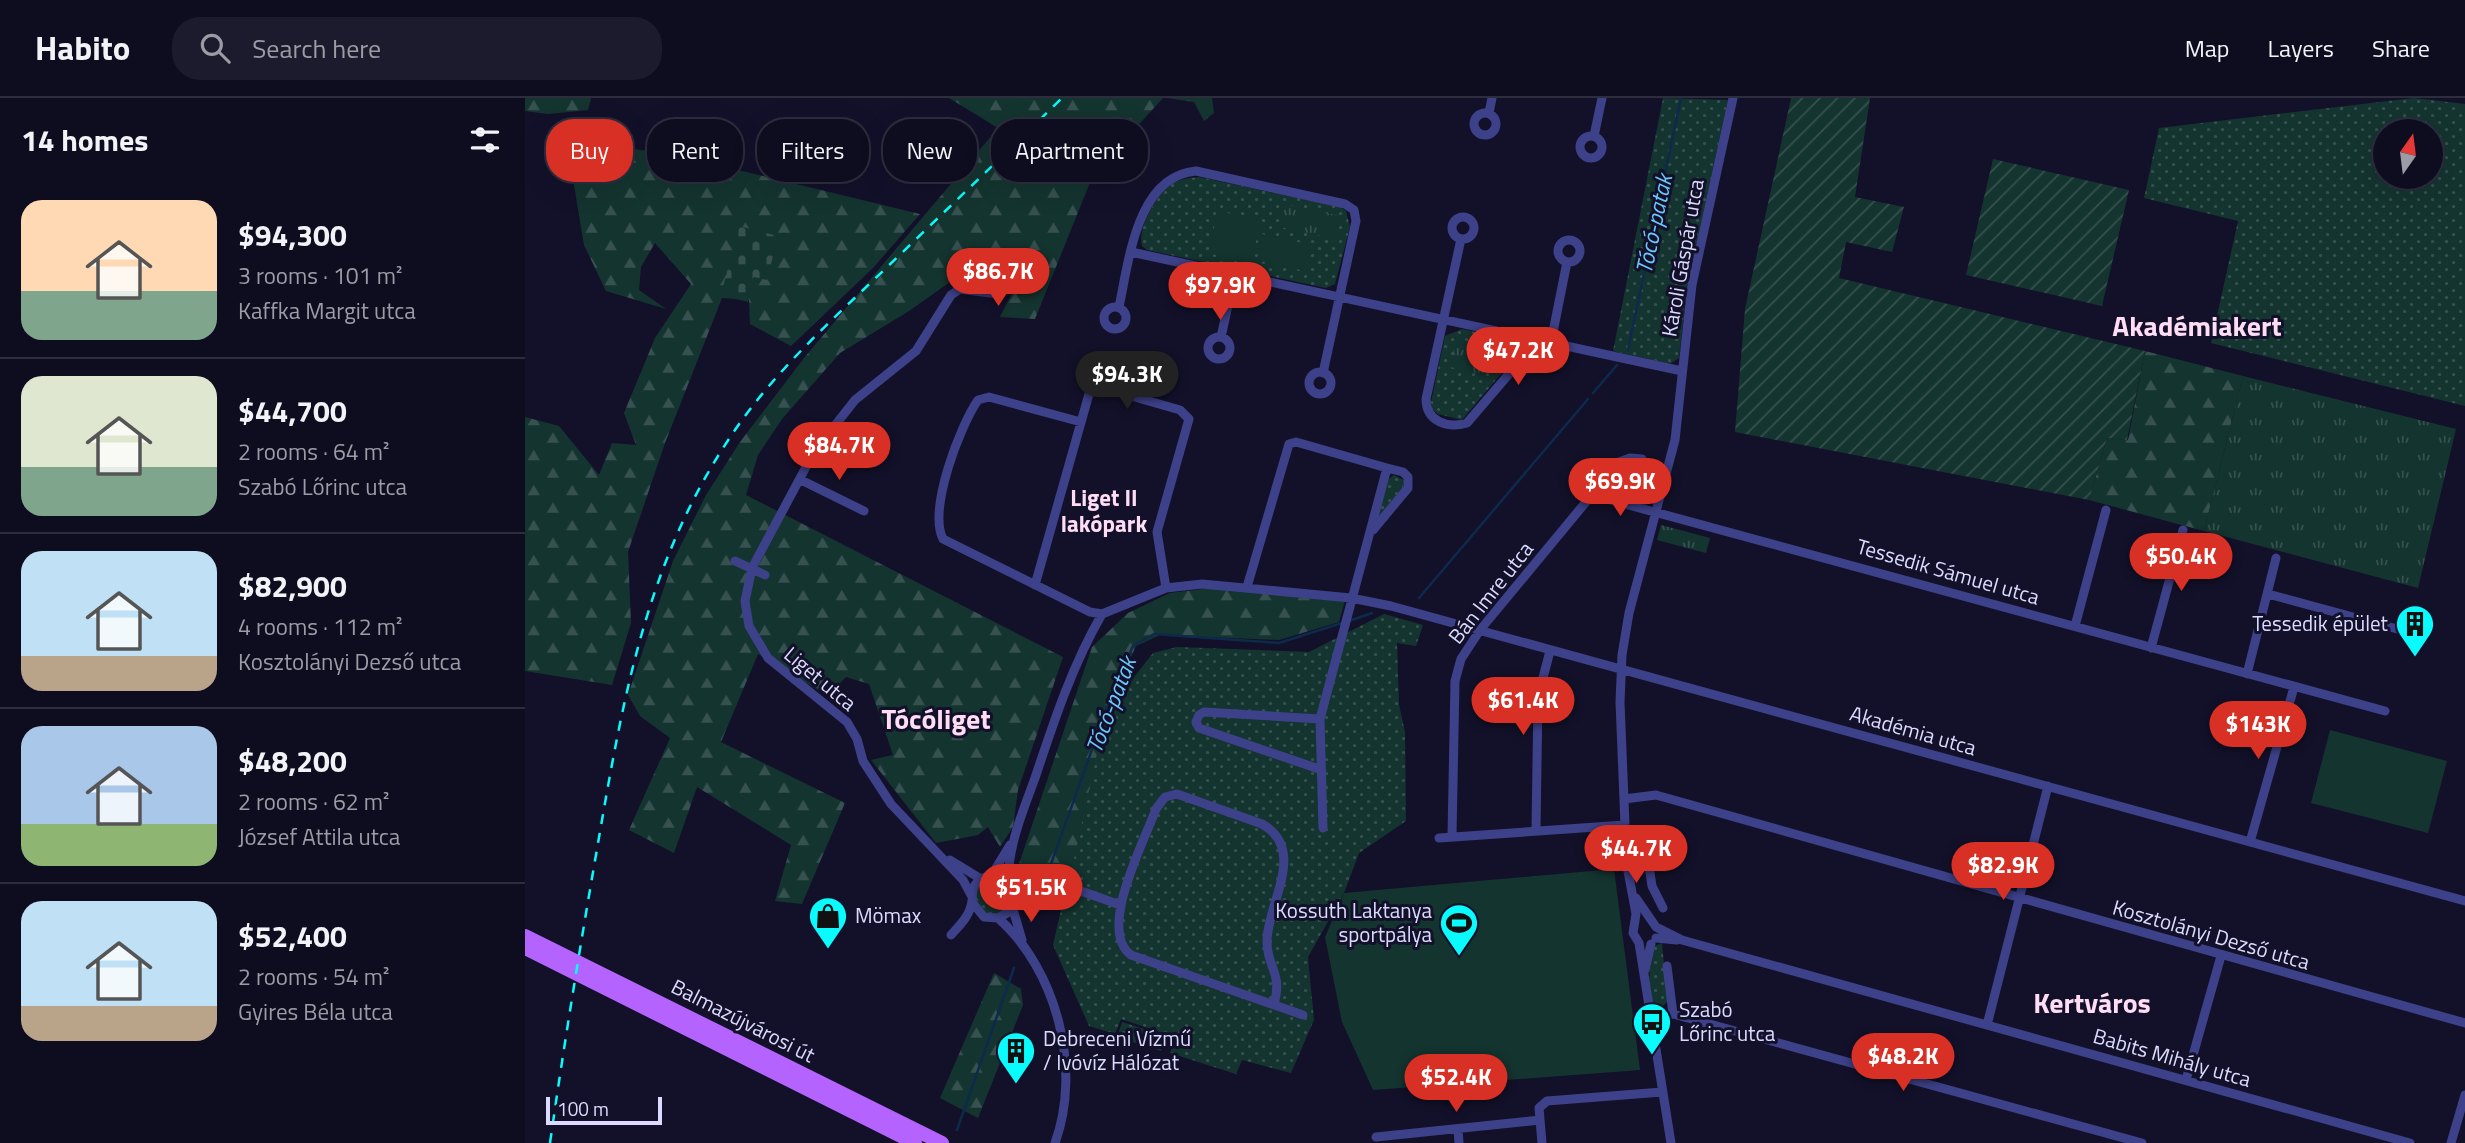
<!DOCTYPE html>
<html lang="en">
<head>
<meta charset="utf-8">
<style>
	:root { --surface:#0e0d20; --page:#1c1b2d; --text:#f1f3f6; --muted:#9b9ca5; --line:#2e2d3e; --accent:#d93025 }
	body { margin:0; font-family:"Titillium Web",sans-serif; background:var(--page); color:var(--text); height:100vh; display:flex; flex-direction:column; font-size:26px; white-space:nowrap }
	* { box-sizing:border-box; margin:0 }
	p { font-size:23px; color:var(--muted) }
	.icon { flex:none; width:38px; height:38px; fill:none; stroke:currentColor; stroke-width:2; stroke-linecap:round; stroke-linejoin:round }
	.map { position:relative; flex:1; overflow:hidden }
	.details { display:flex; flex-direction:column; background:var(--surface); width:525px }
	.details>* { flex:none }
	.guide { position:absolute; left:21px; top:21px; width:665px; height:63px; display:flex; gap:14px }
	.needle { width:46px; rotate:14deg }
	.controls { position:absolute; left:1848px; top:21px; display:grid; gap:14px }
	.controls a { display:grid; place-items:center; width:70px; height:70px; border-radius:50%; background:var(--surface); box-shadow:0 7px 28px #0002,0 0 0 2px var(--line); font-size:35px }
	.scale { position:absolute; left:21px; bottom:18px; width:116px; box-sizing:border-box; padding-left:7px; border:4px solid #dbdbff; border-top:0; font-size:19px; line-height:24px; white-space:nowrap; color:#dbdbff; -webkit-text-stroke:5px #13112a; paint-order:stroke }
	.price { position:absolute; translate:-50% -60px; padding:0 16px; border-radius:24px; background:var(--accent); color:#fff; font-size:23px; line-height:46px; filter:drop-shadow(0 2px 4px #0008) }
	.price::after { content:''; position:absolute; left:50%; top:42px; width:21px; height:16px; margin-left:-10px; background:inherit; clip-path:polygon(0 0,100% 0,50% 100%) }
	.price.current { background:#222; color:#fff }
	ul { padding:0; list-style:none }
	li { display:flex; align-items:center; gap:21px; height:175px; padding:0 21px }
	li+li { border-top:2px solid var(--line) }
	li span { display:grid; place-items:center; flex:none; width:196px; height:140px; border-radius:21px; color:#555 }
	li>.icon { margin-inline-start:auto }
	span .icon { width:84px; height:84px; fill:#fffc; stroke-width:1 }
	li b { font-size:30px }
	h2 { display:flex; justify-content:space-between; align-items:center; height:84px; padding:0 21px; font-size:30px }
	.chip { padding:0 24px; border-radius:28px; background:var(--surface); box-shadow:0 7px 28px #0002,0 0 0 2px var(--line); font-size:24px; line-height:63px }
	.chip.current { background:var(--accent); color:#fff }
	header { display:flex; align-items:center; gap:42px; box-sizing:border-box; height:98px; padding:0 35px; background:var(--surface); border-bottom:2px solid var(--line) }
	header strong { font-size:33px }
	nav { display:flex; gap:38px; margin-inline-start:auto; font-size:24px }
	.search { width:490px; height:63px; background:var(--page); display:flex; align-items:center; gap:18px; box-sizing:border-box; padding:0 24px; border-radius:28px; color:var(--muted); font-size:26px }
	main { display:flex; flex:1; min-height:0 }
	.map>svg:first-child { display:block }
</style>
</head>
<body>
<header>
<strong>Habito</strong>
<div class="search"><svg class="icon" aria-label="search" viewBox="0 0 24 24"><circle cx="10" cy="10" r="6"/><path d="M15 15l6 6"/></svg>Search here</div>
<nav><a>Map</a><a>Layers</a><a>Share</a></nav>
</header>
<main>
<section class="details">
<h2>14 homes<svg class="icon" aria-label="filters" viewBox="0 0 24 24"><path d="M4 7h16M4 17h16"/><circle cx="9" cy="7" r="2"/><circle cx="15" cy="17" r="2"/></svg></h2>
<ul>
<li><span style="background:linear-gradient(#ffd9b3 65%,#7fa58c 0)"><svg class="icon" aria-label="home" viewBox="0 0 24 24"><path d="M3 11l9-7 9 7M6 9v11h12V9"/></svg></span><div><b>$94,300</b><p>3 rooms · 101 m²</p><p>Kaffka Margit utca</p></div></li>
<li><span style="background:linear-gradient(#dfe7d0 65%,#7fa58c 0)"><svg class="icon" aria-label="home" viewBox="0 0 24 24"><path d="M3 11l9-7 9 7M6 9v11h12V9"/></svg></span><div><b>$44,700</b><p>2 rooms · 64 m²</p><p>Szabó Lőrinc utca</p></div></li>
<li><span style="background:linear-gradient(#bfe0f5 75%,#b9a48a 0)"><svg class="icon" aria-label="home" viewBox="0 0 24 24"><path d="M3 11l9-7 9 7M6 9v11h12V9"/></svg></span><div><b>$82,900</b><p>4 rooms · 112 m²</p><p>Kosztolányi Dezső utca</p></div></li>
<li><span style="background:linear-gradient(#a9c7e8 70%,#8fb573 0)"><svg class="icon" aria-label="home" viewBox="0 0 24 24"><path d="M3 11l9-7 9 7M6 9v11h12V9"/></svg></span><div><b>$48,200</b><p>2 rooms · 62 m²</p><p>József Attila utca</p></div></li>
<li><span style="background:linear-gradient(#bfe0f5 75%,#b9a48a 0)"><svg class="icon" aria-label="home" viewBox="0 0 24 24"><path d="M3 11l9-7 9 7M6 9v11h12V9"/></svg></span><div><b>$52,400</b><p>2 rooms · 54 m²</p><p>Gyires Béla utca</p></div></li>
</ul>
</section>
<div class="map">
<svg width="1940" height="1045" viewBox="0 0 1940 1045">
	<defs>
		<pattern id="grass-dots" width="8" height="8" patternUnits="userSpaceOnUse" patternTransform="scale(1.75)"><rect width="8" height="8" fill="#143430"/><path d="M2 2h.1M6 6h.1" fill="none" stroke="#36514f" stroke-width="1.8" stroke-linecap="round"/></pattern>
		<pattern id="forest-firs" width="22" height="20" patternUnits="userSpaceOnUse" patternTransform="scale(1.75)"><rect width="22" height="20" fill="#143430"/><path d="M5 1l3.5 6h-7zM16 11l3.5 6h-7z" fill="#36514f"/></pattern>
		<pattern id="cemetery-stones" width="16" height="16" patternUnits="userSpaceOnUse" patternTransform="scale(1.75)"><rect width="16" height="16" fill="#143430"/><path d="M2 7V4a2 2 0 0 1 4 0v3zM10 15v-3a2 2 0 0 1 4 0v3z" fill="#36514f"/></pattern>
		<pattern id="park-tufts" width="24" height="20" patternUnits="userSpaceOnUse" patternTransform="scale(1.75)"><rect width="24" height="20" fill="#143430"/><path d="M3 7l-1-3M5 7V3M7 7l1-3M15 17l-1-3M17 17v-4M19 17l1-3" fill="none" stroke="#36514f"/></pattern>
		<pattern id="garden-furrows" width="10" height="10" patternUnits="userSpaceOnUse" patternTransform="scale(1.75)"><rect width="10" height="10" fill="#143430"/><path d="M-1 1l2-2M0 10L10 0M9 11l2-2" fill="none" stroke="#36514f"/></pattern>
	</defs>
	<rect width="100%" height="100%" fill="#13112a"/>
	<!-- grass -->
	<path fill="url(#grass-dots)" fill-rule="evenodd" d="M1138,0l65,2 -41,187 -8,71 -9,6 -57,-13z
		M1889,0l51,6v302l-254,-63 27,-122 -94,-23 15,-70zM1860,33h46v46h-46z
		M674,79l141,30 6,4 4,16 -15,57 -9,4 -179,-38 -5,-4c-5,-18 15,-53 30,-62 8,-5 17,-6 27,-7z
		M937,231l47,10 10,6 1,6 -58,69 -24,-6 -6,-5 -1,-7 14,-66z
		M1107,363l30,5 -11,37 -6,2 -40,-13 9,-18z
		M869,377l10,5 -1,7 -25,30 10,-38z
		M859,516l39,11 -7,21 -19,-3 2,62 6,27 1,89 -47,32 -15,40 -36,64 6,63 -23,53 -49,-13 -6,14 -66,-21 5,-16 -54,-18 -6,15 -26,-8 -36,-81 53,-232 47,-60 24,-6 132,5z
		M451 799a17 17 0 1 1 34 0a17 17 0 1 1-34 0Z
		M1137,845l5,54v5l-6,6 -9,-3c-4,-20 -4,-40 3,-59z
		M597,924l44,14 -5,15 -44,-14z"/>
	<!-- forest -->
	<path fill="url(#forest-firs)" d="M0,0h66l-3,12 -40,4 -23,-3z
		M424,0h214l-70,77 -58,144 -35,-2 16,-32 3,-35 -38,14 -24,13 -48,34 -69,42 -58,66 -24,36 -12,40 317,162 -45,133 -5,37 -13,20 -12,-20 -10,8 -42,8 -65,-83 22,-5 -24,-71 -23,-7 -7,7 4,12 -13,1 -72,-43 -37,88 124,61 -43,101 -27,-3 16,-56 -94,-58 -23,66 -45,-23 41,-92 -30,-22 -12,-21 45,-134 33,-66 34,-53 64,-84 194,-230z
		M642,0h45l2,15 -10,8 -10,-19z
		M53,43l98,14 244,59 -47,54 -82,78 -41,-22 -1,-24 -27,-2 -57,145 -37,109 3,71 -19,62 -87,-14v-254l34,9 40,49 13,-32 24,2 -12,-32 31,-75 36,-54 -36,-41 -14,24 -2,23 27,19 -60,-18 -22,-46 -15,-90z
		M1620,253l98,25 -39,155 -115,-31 18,-62 21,2z
		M703,488l117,14 -6,22 -60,18 -119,-5 -24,11 -30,67 -35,160 -39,1 -13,-10 73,-217 36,-34 42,-20z
		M469,875l27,16 2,16 -45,113 -38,-20z"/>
	<!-- cemetery -->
	<path fill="url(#cemetery-stones)" d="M214,128l39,10 -11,44 -13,-3 -6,25 -27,-7z"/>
	<!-- park -->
	<path fill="url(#park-tufts)" d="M760,106l56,12 -5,23 -56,-12z
		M931,241l35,8 -6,28 -35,-8z
		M1718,278l213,53 -38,159 -214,-57z
		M1136,427l49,13 -4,15 -49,-13z"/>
	<!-- garden -->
	<path fill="url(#garden-furrows)" d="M1266,0h79l-15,99 49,10 -12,45 -46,-10 -7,36 306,73 -18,89 -20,-2 -18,62 -354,-68 10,-123z
		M1468,61l136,31 -27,116 -136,-31z"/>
	<!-- pitch -->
	<path fill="#143430" d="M693,113l43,9 -10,43 -43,-10z
		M737,136l49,11 -6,26 -48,-11z
		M1805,632l117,31 -19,72 -117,-30z
		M1089,771l26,201 -267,20 -31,-68 -17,-85 19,-44z"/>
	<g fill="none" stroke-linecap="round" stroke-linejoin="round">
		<!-- stream -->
		<path stroke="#0d2a4d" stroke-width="2.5" d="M1103,252l53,-252
			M1068,295l24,-28
			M894,500l169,-199
			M824,523l23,-8
			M521,780l68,-190 19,-42 21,-12 125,9 63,-20
			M505,823l5,-13
			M432,1032l57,-162"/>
		<!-- minor -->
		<path stroke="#3d4189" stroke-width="9" d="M949 26a11 11 0 1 1 22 0a11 11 0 1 1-22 0Z
			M964,15l3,-15
			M1055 49a11 11 0 1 1 22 0a11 11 0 1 1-22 0Z
			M1069,38l8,-38
			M927 130a11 11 0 1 1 22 0a11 11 0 1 1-22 0Z
			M936,141l-35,160c0,22 21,30 41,24l71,-83
			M1033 153a11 11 0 1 1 22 0a11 11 0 1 1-22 0Z
			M606,154l551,119
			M434,191l39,5 9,-7 1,-7 -5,-10 -11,-2 -41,27 -35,56 -61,49 -41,52 -62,116 -7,33 4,25 19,32 79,64 10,17 6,22 28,43 72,76 8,15
			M579 220a11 11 0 1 1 22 0a11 11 0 1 1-22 0Z
			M594,209c10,-47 18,-131 77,-136l149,33 9,6 2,11 -33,152
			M683 250a11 11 0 1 1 22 0a11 11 0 1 1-22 0Z
			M696,239l14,-63
			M1026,244l16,-80
			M784 285a11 11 0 1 1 22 0a11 11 0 1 1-22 0Z
			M556,324l-92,-25 -11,3c-18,26 -50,109 -35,139l147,73 12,2 64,-26 36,-4 149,14 40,8 1074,295
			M276,382l63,31
			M1067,397l793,216
			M848,432l35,-42v-11l-5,-5 -16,-4
			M210,463l30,14
			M510,487l54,-191 4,-6 7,-1 80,23 9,9 -32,113 9,56
			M722,489l42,-143 7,-2 91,26 -67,251 3,109
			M1743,496l133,36
			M1550,528l31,-116
			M1626,550l32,-118
			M1722,576l29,-116
			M794,671l-120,-41 -3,-6 3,-7 5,-3 116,7
			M1099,701l32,-4 809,228
			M1011,732l2,-133 12,-46
			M927,738l3,-155 6,-22 19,-29 139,-168 11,-4 12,1
			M914,740l186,-13
			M1101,744l19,-2 7,46 11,22
			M1725,744l44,-155
			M425,762l31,19
			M466,778l19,-31
			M483,784c0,-36 15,-71 27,-104 19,-57 37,-112 67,-164
			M487,790l72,4 36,13
			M1111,800l20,29 26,13 728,203
			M489,803l33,-6
			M487,808l10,34
			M473,820c59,52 84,151 57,225
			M426,837c9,-10 19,-19 21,-34 1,-6 -1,-10 3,-16 13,-17 34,-8 39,9l-5,18 -11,6 -14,-1 -12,-15
			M1131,840l21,2
			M1142,868l6,48
			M1120,872l6,-26
			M749,906c9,-32 -7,-35 -7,-63 0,-37 41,-91 -5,-117l-85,-30 -12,3 -9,12c-12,33 -59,121 -25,146l172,60
			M1124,918l24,-2 469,129
			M1462,927l61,-239
			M1661,982l35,-124
			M933,1031l1,14
			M851,1039l164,-17
			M1017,1045l-3,-35 8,-7 115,-9
			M1146,1045l-32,-200 -6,-10 3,-19 -8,-43 -3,-46 -5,-123 2,-47 7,-42 46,-173 17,-155 41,-187
			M1926,1045l14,-48"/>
		<!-- primary -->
		<path stroke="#b563fe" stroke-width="14" d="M0,838l417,207
			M0,850l390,195"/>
		<!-- rail -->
		<path stroke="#09fbfd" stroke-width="2.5" stroke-dasharray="10 9" stroke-linecap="butt" d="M25,1045c14,-98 30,-196 47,-294 27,-156 51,-301 148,-433 40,-54 90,-99 138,-145 60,-58 120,-115 179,-173"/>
	</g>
	<!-- icons -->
	<defs>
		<g id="building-pin" transform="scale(2.0125)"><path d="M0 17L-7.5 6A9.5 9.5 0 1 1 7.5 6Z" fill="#09fbfd" stroke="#13112a"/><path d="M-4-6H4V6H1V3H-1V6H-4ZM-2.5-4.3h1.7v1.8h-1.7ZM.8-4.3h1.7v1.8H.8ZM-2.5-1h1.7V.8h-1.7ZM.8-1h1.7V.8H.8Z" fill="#111"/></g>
		<g id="shop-pin" transform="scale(2.0125)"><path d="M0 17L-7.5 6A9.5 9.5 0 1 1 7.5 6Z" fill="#09fbfd" stroke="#13112a"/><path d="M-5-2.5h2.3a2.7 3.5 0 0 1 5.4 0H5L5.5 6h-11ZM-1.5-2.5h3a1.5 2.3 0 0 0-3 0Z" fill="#111"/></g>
		<g id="stadium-pin" transform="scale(2.0125)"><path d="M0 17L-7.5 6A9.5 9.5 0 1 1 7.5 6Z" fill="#09fbfd" stroke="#13112a"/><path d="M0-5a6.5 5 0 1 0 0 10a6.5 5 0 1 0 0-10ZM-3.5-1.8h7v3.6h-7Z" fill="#111"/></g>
		<g id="bus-pin" transform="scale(2.0125)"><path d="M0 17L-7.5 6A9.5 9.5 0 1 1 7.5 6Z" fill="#09fbfd" stroke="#13112a"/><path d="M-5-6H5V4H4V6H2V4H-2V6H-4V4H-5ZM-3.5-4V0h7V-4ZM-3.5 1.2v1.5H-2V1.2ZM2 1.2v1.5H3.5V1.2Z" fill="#111"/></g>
	</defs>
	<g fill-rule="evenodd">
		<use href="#building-pin" x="1890" y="526"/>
		<use href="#shop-pin" x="303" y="818"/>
		<use href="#stadium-pin" x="934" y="825"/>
		<use href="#bus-pin" x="1127" y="924"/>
		<use href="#building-pin" x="491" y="953"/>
	</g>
	<g text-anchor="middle" stroke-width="6" stroke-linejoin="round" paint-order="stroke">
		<!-- street labels -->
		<g font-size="21" fill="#dbdbff" stroke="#13112a">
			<text transform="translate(1158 160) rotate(-80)" y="7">Károli Gáspár utca</text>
			<text transform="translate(1423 474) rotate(16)" y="7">Tessedik Sámuel utca</text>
			<text transform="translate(966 495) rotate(-52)" y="7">Bán Imre utca</text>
			<text transform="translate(295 581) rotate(40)" y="7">Liget utca</text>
			<text transform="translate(1388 633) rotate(16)" y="7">Akadémia utca</text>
			<text transform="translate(1686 837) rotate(16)" y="7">Kosztolányi Dezső utca</text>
			<text transform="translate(218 923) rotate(27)" y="7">Balmazújvárosi út</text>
			<text transform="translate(1647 960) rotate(16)" y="7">Babits Mihály utca</text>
		</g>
		<!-- poi labels -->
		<g font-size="21" fill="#dbdbff" stroke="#13112a" text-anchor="start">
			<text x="1863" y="533" text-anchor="end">Tessedik épület</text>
			<text x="907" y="820" text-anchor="end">Kossuth Laktanya<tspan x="907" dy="24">sportpálya</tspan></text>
			<text x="330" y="825">Mömax</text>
			<text x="1154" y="919">Szabó<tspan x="1154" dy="24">Lőrinc utca</tspan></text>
			<text x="518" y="948">Debreceni Vízmű<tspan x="518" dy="24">/ Ivóvíz Hálózat</tspan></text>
		</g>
		<!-- water labels -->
		<g font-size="23" font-style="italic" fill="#6ac7fe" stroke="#13112a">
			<text transform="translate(1129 126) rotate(-78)" y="8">Tócó-patak</text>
			<text transform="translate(586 607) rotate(-69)" y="8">Tócó-patak</text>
		</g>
		<!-- neighbourhood labels -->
		<g font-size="23" font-weight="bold" fill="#ffddf5" stroke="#13112a">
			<text x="579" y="408">Liget II<tspan x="579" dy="26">lakópark</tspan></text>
		</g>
		<!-- district labels -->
		<g font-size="28" font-weight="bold" fill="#ffddf5" stroke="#13112a">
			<text x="1672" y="238">Akadémiakert</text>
			<text x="411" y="631">Tócóliget</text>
			<text x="1567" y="915">Kertváros</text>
		</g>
	</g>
</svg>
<div class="controls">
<a><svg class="needle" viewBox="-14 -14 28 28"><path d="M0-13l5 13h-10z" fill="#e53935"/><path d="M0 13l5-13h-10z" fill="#9b9ca5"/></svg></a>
</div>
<div class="scale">100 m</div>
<b class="price" style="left:473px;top:210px">$86.7K</b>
<b class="price" style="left:695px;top:224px">$97.9K</b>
<b class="price" style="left:993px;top:289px">$47.2K</b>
<b class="price current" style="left:602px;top:313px">$94.3K</b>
<b class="price" style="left:314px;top:384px">$84.7K</b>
<b class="price" style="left:1095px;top:420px">$69.9K</b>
<b class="price" style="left:1656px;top:495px">$50.4K</b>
<b class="price" style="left:998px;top:639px">$61.4K</b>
<b class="price" style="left:1733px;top:663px">$143K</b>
<b class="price" style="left:1111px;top:787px">$44.7K</b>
<b class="price" style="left:1478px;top:804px">$82.9K</b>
<b class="price" style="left:506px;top:826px">$51.5K</b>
<b class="price" style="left:1378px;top:995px">$48.2K</b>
<b class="price" style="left:931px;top:1016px">$52.4K</b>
<div class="guide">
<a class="chip current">Buy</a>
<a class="chip">Rent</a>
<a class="chip">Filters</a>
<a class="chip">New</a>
<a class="chip">Apartment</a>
</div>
</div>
</main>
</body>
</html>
